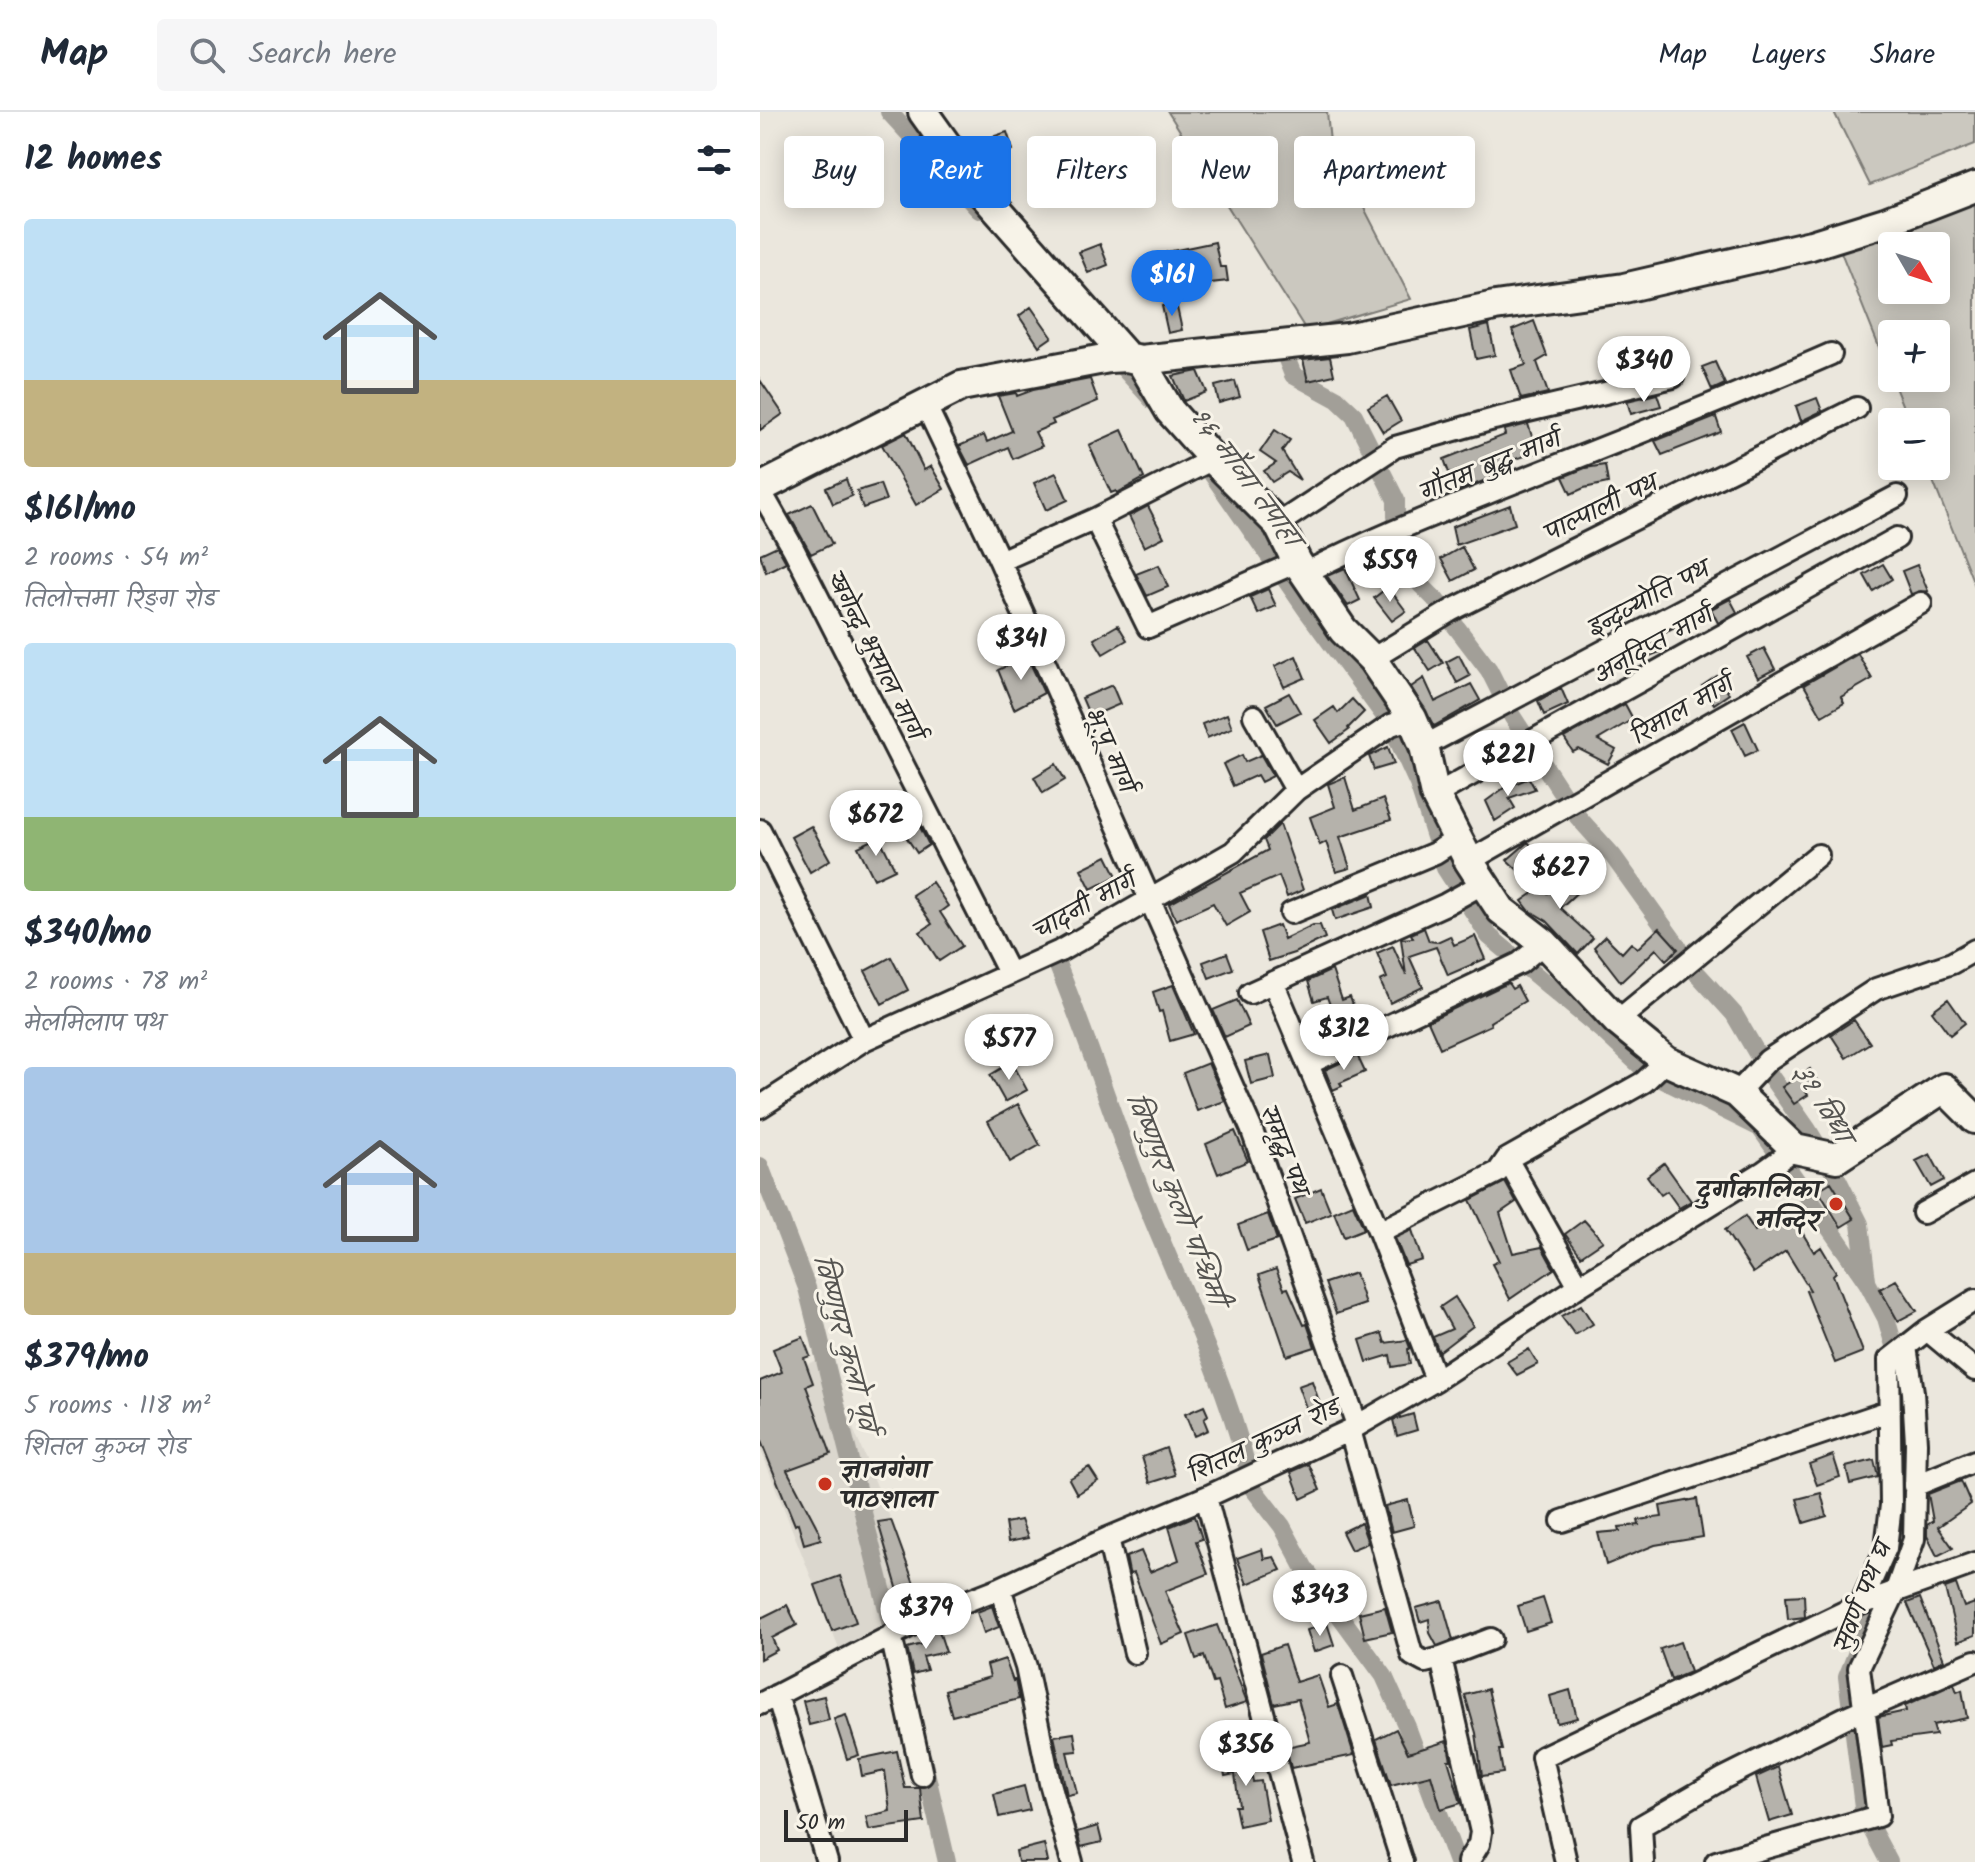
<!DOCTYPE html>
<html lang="en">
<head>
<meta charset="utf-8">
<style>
	:root { --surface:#fff; --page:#f6f6f7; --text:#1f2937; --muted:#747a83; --line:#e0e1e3; --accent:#1a73e8 }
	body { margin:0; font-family:Kalam,"Playpen Sans Deva",sans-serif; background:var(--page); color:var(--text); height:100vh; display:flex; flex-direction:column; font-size:30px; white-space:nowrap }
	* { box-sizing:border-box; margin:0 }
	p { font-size:26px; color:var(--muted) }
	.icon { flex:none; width:44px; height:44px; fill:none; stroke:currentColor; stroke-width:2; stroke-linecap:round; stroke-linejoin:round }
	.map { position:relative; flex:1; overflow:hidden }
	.details { display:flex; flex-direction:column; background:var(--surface); width:760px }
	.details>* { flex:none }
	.banner { position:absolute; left:24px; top:24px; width:760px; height:72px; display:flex; gap:16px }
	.needle { width:52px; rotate:129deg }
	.buttons { position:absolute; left:1118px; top:120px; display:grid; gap:16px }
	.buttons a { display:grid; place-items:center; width:72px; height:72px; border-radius:8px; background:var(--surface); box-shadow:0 4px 20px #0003; font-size:40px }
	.scale { position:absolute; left:24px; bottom:20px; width:124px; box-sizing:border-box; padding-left:8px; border:4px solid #2b2b2b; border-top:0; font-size:22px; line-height:28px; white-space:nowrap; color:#2b2b2b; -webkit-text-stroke:6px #f7f3e8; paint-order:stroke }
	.price { position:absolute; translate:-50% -68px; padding:0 18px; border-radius:28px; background:#fff; color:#222; font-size:26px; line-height:52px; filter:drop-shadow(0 2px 4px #0008) }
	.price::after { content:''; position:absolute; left:50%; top:48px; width:24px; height:18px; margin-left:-12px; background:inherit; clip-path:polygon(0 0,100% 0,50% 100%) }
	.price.on { background:var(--accent); color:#fff }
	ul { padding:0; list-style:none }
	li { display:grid; align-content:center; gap:16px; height:424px; padding:0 24px }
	li span { display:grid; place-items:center; height:248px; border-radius:8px; color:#555 }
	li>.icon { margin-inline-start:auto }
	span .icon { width:144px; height:144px; fill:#fffc; stroke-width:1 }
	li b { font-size:34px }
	h2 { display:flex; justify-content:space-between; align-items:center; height:96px; padding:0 24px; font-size:34px }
	.pill { padding:0 28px; border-radius:8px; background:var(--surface); box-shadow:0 4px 20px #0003; font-size:28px; line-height:72px }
	.pill.on { background:var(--accent); color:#fff }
	header { display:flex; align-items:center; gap:48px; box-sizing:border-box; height:112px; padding:0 40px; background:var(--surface); border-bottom:2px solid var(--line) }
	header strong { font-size:38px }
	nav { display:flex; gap:44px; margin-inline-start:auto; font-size:28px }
	.search { width:560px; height:72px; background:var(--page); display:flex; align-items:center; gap:20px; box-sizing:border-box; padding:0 28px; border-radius:8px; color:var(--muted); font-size:30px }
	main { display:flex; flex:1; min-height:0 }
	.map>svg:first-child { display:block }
</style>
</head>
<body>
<header>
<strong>Map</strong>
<div class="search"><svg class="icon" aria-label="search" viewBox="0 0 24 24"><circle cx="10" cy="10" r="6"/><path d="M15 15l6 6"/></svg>Search here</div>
<nav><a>Map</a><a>Layers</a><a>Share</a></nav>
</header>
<main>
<section class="details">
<h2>12 homes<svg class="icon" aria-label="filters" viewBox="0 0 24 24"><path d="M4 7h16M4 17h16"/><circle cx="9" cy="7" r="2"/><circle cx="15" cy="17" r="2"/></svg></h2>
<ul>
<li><span style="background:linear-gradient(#bfe0f5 65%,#c2b280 0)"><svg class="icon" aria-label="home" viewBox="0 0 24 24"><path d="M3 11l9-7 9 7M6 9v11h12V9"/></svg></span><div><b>$161/mo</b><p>2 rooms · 54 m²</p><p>तिलोत्तमा रिङ्ग रोड</p></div></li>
<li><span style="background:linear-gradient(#bfe0f5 70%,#8fb573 0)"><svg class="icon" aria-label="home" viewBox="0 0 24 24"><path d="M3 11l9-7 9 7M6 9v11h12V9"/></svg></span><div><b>$340/mo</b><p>2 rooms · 78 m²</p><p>मेलमिलाप पथ</p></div></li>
<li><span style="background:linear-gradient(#a9c7e8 75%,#c2b280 0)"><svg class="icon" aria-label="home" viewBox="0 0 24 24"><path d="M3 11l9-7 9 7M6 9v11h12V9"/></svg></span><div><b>$379/mo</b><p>5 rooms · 118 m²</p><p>शितल कुञ्ज रोड</p></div></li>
</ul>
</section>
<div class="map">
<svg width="1215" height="1750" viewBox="0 0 1215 1750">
	<rect width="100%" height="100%" fill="#ebe7dd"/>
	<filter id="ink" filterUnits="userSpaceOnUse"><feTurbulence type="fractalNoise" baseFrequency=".0125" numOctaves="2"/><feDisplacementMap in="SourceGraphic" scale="16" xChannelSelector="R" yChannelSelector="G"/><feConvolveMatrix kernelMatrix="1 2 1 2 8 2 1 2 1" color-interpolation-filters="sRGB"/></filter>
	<g filter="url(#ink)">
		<!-- built -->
		<path fill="#dbd7ce" d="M64,1246l67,162 32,85 -84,43 -79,-200v-68z"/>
		<!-- green -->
		<path fill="#cbc8bf" stroke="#7b7a75" stroke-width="2" fill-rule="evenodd" d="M408,0h159l3,30 81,157 -105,31z
			M1074,0h141v32l-105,41z
			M1215,75v399l-48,-120h9v-44h-27l-74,-185zM1132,134h44v44h-44zM1132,222h44v44h-44z"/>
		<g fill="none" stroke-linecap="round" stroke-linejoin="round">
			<!-- canal -->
			<path stroke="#a29f98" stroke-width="18" d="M129,0l90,98
				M524,240l9,23 44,24 17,16 16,32
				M350,241l44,49
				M448,356l100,144 83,113 27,59 27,84 44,68 115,96 43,40 113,56 107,154 19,36 14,48
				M622,360l14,28v17
				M636,428l25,45 14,14 54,71 11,22
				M752,604l50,77
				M817,704l36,40 66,92
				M293,842c34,81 60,165 92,247 35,87 77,171 101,262
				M934,858l40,44 35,60 39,56 28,46 24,48 7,56
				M0,1054l47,122 90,361
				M491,1374l31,40 22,41 80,109 23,51 50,135
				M163,1647l24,103
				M1129,1750l-25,-47 -17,-138 51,-127 8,-147"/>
		</g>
		<!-- building -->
		<path fill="#b5b2ab" stroke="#2b2b2b" stroke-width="2" d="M247,20l6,18 -24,9 -6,-19z
			M455,130l5,25h6l2,14 -54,6 -2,-21h-2l-3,-14z
			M340,132l8,21 -20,8 -9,-21z
			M416,191l6,27 -14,3 -6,-27z
			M271,195l21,30 -13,9 -20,-30z
			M774,209l13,35 -10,6 11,31 -27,6 -10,-29 15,-5 -14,-35z
			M729,213l6,30 -19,4 -6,-29z
			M857,231l11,28 -13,6 -11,-29z
			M570,245l4,18 -26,6 -5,-21z
			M955,250l10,22 -13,6 -10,-23z
			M438,259l9,21 -23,9 -11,-25z
			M330,267l8,22 -46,19 2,4 -19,8 7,14 -29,13 -5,-12 -39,18 -10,-19 25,-11 3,7 25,-11 -14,-35 18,-3 1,3 16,-6z
			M0,268l23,34 -23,16z
			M475,269l5,16 -21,6 -4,-17z
			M897,282l4,12 -30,8 -4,-13z
			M627,284l14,25 -18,11 -15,-25z
			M1057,286l5,13 -21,10 -5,-15z
			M956,305l5,15 -59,23 -7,-14z
			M768,312l9,28 -40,13 4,9 -45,18 -12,-33 61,-24 -1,-5z
			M362,318l22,48 -27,15 -1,-2 -5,2 -22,-48z
			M515,318l15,10 -8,11 18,29 -12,-8 -16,10 -8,-11 12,-8 -16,-11z
			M146,321l18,37 7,-4 13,23 -28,16 -34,-60z
			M845,353l3,18 -24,5 -13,6 -8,-17 22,-9z
			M296,361l12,27 -22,10 -12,-27z
			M86,367l6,17 -19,8 -7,-16z
			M120,372l6,16 -23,8 -6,-17z
			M52,392l20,40 -21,10 -22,-39z
			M750,393l5,19 -59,21 -4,-18z
			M388,394l16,31 -20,10 -15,-31z
			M17,434l9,16 -20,10 -6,-18z
			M702,435l12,23 -21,11 -12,-22z
			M1123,452l9,15 -19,12 -9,-16z
			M399,453l9,22 -21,9 -11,-22z
			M1157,453l11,26 -17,3 -9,-23z
			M585,456l15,32 -12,6 -21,-30z
			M628,475l18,24 -14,10 -18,-23z
			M508,477l8,17 -18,8 -8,-17z
			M970,487l7,13 -19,11 -7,-14z
			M358,513l9,15 -24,14 -9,-15z
			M902,523l6,14 -26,10 -4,-11z
			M668,528l15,23 -13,8 -15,-23z
			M1004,536l11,21 -17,9 -11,-21z
			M1098,542l14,25 -31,18 3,6 -22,13 -18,-31z
			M699,543l11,21 -13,7 -11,-21z
			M267,544l17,37 -30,16 -16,-39z
			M536,544l9,22 -21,9 -9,-21z
			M957,564l12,18 -15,10 -12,-18z
			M664,566l11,24 36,-18 9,16 -46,26 -23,-39z
			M352,573l8,19 -30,13 -8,-19z
			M801,576l7,16 -24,11 -6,-14z
			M529,581l11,19 -23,12 -11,-19z
			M592,587l12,13 -16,16 1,2 -18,13 -16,-23 19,-13 4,6z
			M865,592l8,15 -35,21 18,10 -8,14 -29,-15 -6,3 -9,-14z
			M467,602l5,14 -25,10 -5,-14z
			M985,610l13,28 -13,6 -13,-27z
			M628,635l6,17 -20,6 -5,-14z
			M482,643l3,7 16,-7 12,21 -12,6 -4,-7 -24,11 -10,-22z
			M296,652l9,16 -22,13 -9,-16z
			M585,665l10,33 28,-11 8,21 -51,17 10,31 -14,4 -10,-30 -6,3 -10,-28 25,-10 -7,-23z
			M769,666l6,11 -26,9 6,10 -20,13 -9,-20 18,-13z
			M156,707l13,26 -12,8 -16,-24z
			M520,712l23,66 -16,7 -8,-21 -39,17 10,19 -24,14 -13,-23 -37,17 -7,-16 99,-54 -4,-10z
			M51,714l19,34 -20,12 -19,-35z
			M119,725l16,32 -21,10 -16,-32z
			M768,730l17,19 -22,14 -16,-15z
			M347,744l10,20 -26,13 -10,-20z
			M812,759l11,16 -23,21 33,30 -15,16 -31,-33 -18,-11 -7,-9 20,-14 6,6z
			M172,770l16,24 -8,6 22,34 -23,15 -19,-29 12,-8 -20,-29z
			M611,782l3,13 -39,13 -3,-10z
			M519,813l5,14 29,-14h7l5,13 -31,15 -25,8 -9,-29z
			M664,816l5,13 8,1 13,-6 4,9 21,-9 10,23 -37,16 -12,-28 -27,9 14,31 -33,16 -10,-22 7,-3 -10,-25 16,-7 13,29 -5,-36 12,-1 -2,-4z
			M899,816l19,21 -12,11 -10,-11 -35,33 -27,-35 11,-11 17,17 9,-10 7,5z
			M467,841l6,16 -24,9 -6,-16z
			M131,845l17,33 -26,14 -17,-33z
			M572,858l10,30 8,-3 9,25 -19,10 -13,-35 -13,4 -6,-20z
			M748,871l4,6 5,-3 8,15 -35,21 1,3 -51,23 -12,-27z
			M413,873l21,49 -24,7 -8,-30 -3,1 -6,-20z
			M1188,887l17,24 -15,12 -18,-24z
			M477,888l12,26 -24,11 -12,-27z
			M1094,908l16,23 -24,15 -15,-23z
			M510,943l5,23 -24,6 -6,-23z
			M597,943l8,17 -25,11 2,3 -9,4 -8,-20z
			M252,950l15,28 -22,12 -15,-27z
			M448,951l17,38 -28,10 -14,-38z
			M1050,957l9,15 -13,8 2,3 -14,9 -12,-17z
			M258,992l22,41 -30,17 -22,-41z
			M475,1019l13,30 -30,13 -12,-30z
			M1170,1042l14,26 -13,7 -15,-26z
			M904,1051l27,38 -12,7 -12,-17 -6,4 -14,-19z
			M745,1070l11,20 -16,11 13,40 29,-6 12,22 -44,30 -18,-35 7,-3 -29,-61z
			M1071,1070l23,37 -13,8 -23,-37z
			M561,1076l10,25 -26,10 -10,-24z
			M593,1092l11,25 -20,8 -10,-25z
			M1029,1099l25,41 7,-5 15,25 -3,3 30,77 -28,11 -29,-72 4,-1 -24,-39 -33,22 -28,-43 20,-14 10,15z
			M508,1102l9,26 -30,10 -9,-25z
			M824,1108l19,21 -22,15 -16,-22z
			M652,1118l10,30 -16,5 -11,-27z
			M516,1157l8,20 4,-1 16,37 3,-1 8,23 -28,9 -28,-81z
			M595,1161l10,31 -29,10 -11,-31z
			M1136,1168l21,31 -19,10 -18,-32z
			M695,1185l18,29 -34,26 -6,-15 19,-8 -12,-22z
			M821,1193l12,19 -18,11 -14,-19z
			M622,1221l3,10 22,-3 3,8 -2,1 2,15 -18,3 -2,-12 -23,7 -7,-22z
			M43,1225l7,19 -6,2 9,25 -7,3 25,68 -44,16 32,61 2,8 -17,5 -6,-21 -3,2 -35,-86v-58l22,-9 -9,-23z
			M769,1237l9,15 -21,11 -10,-13z
			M552,1269l9,26 -13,6 -10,-27z
			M444,1294l4,9 -4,5 4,10 -14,6 -9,-22z
			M653,1302l4,16 -20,6 -4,-16z
			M406,1336l9,27 -25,8 -8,-26z
			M1073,1343l7,22 -23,8 -8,-21z
			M1114,1348l4,17 -28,7 -4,-17z
			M549,1352l11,26 -19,9 -10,-27z
			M329,1355l9,14 -21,13 -8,-15z
			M1201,1369l10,23 -33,23 15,21 -16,8 -10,-20v-11l6,-4 -5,-27z
			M1061,1381l6,23 -23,7 -7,-24z
			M937,1387l6,38 -48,8 -49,20 -8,-32 22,-2 -1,-4 20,-2 -1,-5 24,-3 -2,-11z
			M648,1388l6,26 -22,6 -7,-26z
			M435,1404l7,23 -6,2 12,33 -43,17 19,43 -23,10 -27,-71 -4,1 -1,-2 -3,-15 15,-6 9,21 29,-12 -10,-33z
			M131,1408l29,80 -17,8 -25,-86z
			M261,1408l7,18 -20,4 -3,-19z
			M601,1411l7,20 -17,7 -9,-18z
			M502,1437l2,10 10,-2 7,13 -34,14 -10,-26z
			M80,1464l16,46 -24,9 -17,-46z
			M1196,1472l8,23 11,-4v32l-17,7 -13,-54z
			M1044,1483l1,22 -17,2 -2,-23z
			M783,1486l8,25 -25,8 -8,-25z
			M1160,1486l24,62 -10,5 -27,-62z
			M682,1489l11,39 -16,6 -7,-13 -1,-14 -9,3 -4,-14z
			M27,1493l10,20 -25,13 5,12 -17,9v-44l1,3z
			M232,1494l7,21 -15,6 -7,-21z
			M625,1495l7,25 -27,6 -6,-25z
			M567,1511l7,22 -20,7 -7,-22z
			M457,1513l30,77 -22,7 -8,-27 -4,1 -9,-27 -8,3 -8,-24z
			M178,1516l8,24 -23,5 4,13 -14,4 -6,-26 19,-5 -3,-9z
			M920,1530l10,30 -19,8 -11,-31z
			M524,1533l12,37 22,-7 11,32 9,-3 16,51 -63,13 -5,-21 24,-5 -12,-43 -24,5 -13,-51z
			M245,1547l8,22 2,-1 4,19 -67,17 -7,-26 45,-13 -3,-12z
			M1194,1572l3,8 5,-2 5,28 -34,7 3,10 -45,6 1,4 -10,2 -4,-30 28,-6 -1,-5z
			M728,1577l14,61h-3l4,23 -21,3 -6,-43 -11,-38z
			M810,1578l7,28 -20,5 -7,-27z
			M64,1584l5,24 -20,5 -6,-24z
			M86,1603l13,40 -12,4 -13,-40z
			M636,1617l12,24 39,-12 4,19h-3l13,43 -20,6 -10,-34 -40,10 -15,-46z
			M314,1621l3,18 -10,1 10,41 -10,2 -13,-59z
			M487,1637l6,33 8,-1 7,39 -29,6 -4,-20h4l-4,-32 -10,2 -4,-22z
			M137,1639l8,37h15l4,34 -55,8 -3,-13 24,-6 -5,-40 -23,5 -3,-17z
			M1018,1655l14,48 -23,7 -13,-45z
			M264,1674l6,24 -31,7 -5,-23z
			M338,1714l4,16 -21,5 -4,-15z
			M284,1732l4,18h-30l-2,-11z"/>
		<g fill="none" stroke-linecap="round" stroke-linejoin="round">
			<!-- street casing -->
			<g stroke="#2b2b2b" stroke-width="26">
				<path id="street" d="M165,292l75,157 251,567 106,297
					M0,378l33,58 216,425
					M335,407l53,108 149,-65
					M518,412l117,-77 99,-28 179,-42
					M240,449l95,-42 118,-60
					M545,461c67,-35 138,-62 208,-90 106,-42 213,-83 318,-129
					M612,547l80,-49 405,-202
					M494,604l42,74
					M664,634l473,-250
					M675,683l462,-257
					M0,718l104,210
					M709,749l452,-258
					M531,801l144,-60 22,-14
					M513,870l106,250 57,148
					M490,881l196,-89 38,-21
					M857,909l201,-166
					M548,952l212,-101 24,-20
					M977,981l31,-33 108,-71 76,-26 23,-13
					M0,995l104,-67 196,-89 173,-99 63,-62 95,-65 21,-7
					M747,1047l72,127
					M1163,1101l52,-29
					M619,1120l119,-60 9,-13 137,-77 22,-21
					M1167,1218l48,40
					M590,1318l62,225 13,7 16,-4 40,174 -2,12 -11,18
					M1154,1374l61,-25
					M446,1385l97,365
					M802,1409l327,-110
					M348,1426l27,115
					M240,1476l26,79 24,116 22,79
					M1101,1492l25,-56 5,-43 -2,-145 38,-30 48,-30
					M131,1523l31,140
					M681,1546l50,-19
					M582,1564l60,186
					M17,1583l50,167
					M0,1592l171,-89 69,-27 108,-50 98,-41 144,-67 86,-50 143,-94 184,-114 32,-23
					M806,1750l-24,-105 319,-153 114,-41
					M883,1750l-2,-36 83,-48 120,-60 131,-57
					M956,1750l162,-46 -19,-148 37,-78 18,-51 2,-96 -3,-51 -7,-45"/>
			</g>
			<!-- secondary casing -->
			<g stroke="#2b2b2b" stroke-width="34">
				<path id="secondary" d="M163,0l52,73 152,172
					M380,248l30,51 43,48 65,65 19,38 46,68 29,29 40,59 12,28 11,49 34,66 32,49 43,33 73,78 49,40 71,32 58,56 42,9 107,-70 31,31
					M0,376l201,-102 148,-28 18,-1 13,3 207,-22 148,-32 129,-18 187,-43 74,-23 90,-35"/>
			</g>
			<!-- street -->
			<use href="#street" stroke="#f7f3e8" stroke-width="20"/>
			<!-- secondary -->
			<use href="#secondary" stroke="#f7f3e8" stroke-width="28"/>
		</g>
	</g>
	<!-- markers -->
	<g fill="#c8321e" stroke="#f7f3e8" stroke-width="3">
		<circle cx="1076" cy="1092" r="8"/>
		<circle cx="65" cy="1372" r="8"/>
	</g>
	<g text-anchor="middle" stroke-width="6" stroke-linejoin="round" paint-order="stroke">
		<!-- street labels -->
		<g font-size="26" fill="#2b2b2b" stroke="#f7f3e8">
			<text transform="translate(730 353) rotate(-22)" y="9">गौतम बुद्ध मार्ग</text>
			<text transform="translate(841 395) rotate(-26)" y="9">पाल्पाली पथ</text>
			<text transform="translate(888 486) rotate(-28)" y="9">इन्द्रज्योति पथ</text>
			<text transform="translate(893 532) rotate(-29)" y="9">अनूदिप्त मार्ग</text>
			<text transform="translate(116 543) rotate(63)" y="9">खगेन्द्र भुसाल मार्ग</text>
			<text transform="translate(922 597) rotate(-30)" y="9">रिमाल मार्ग</text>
			<text transform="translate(351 638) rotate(66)" y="9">भू.पू मार्ग</text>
			<text transform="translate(324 793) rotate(-29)" y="9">चादनी मार्ग</text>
			<text transform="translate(525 1038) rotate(69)" y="9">समृद्ध पथ</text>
			<text transform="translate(504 1328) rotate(-25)" y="9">शितल कुञ्ज रोड</text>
			<text transform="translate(1102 1484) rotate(-68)" y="9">सुवर्ण पथ घ</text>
		</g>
		<!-- poi labels -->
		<g font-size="26" font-weight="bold" fill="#2b2b2b" stroke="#f7f3e8" text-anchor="end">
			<text x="1060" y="1086">दुर्गाकालिका<tspan x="1060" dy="30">मन्दिर</tspan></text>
			<text x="81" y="1366" text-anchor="start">ज्ञानगंगा<tspan x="81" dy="30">पाठशाला</tspan></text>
		</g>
		<!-- water labels -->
		<g font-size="28" font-style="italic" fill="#555451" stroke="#f7f3e8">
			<text transform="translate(486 364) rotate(53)" y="10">१६ मौजा तपाहा</text>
			<text transform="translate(1063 990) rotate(58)" y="10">३१ विधा</text>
			<text transform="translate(417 1086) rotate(68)" y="10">विष्णुपुर कुलो पश्चिमी</text>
			<text transform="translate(86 1230) rotate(75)" y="10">विष्णुपुर कुलो पूर्व</text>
		</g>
	</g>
</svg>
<div class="buttons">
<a><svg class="needle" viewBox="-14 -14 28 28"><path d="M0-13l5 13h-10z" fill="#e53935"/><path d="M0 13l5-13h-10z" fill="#747a83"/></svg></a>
<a>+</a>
<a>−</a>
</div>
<div class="scale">50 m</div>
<b class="price on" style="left:412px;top:206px">$161</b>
<b class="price" style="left:884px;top:292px">$340</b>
<b class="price" style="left:630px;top:492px">$559</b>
<b class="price" style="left:261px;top:570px">$341</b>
<b class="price" style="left:748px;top:686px">$221</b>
<b class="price" style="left:116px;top:746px">$672</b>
<b class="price" style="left:800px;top:799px">$627</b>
<b class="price" style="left:584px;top:960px">$312</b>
<b class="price" style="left:249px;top:970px">$577</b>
<b class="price" style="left:560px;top:1526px">$343</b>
<b class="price" style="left:166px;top:1539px">$379</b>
<b class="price" style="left:486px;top:1676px">$356</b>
<div class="banner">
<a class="pill">Buy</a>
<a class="pill on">Rent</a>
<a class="pill">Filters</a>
<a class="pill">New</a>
<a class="pill">Apartment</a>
</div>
</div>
</main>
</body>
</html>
